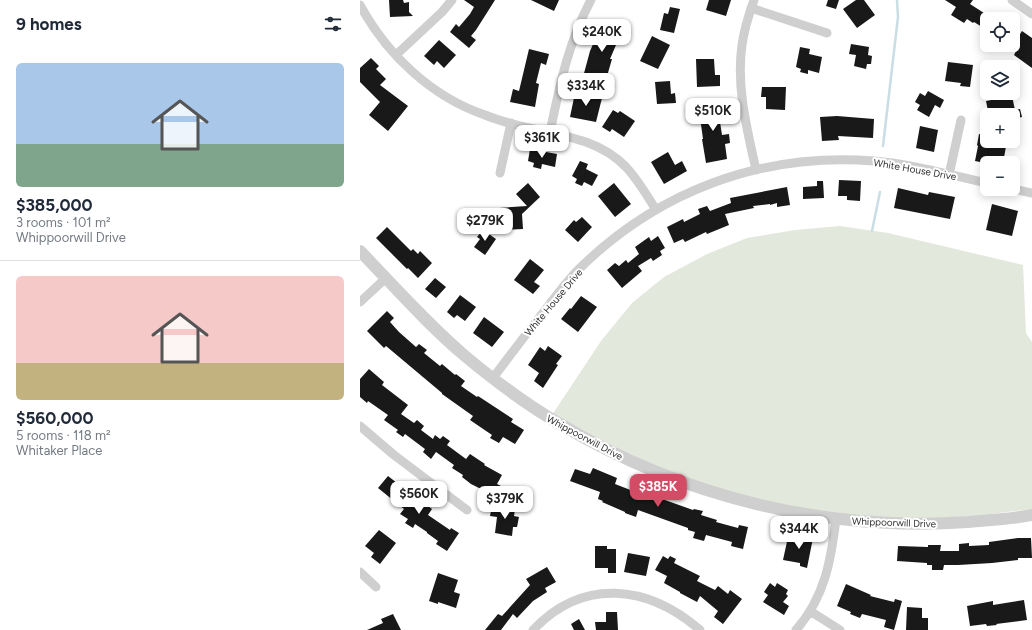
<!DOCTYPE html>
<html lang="en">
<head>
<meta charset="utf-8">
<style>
	:root { --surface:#fff; --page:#f2f2f3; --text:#1f2937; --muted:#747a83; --line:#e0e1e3; --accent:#d24c66 }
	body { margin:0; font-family:Figtree,sans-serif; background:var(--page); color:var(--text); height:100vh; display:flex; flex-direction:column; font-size:15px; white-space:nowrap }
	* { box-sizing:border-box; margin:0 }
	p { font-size:13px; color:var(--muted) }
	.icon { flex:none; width:22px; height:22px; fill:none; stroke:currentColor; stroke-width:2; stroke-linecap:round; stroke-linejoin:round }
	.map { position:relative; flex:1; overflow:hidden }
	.side { display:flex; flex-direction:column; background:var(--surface); width:360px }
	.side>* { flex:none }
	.tools { position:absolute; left:620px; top:12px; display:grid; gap:8px }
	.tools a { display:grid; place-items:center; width:40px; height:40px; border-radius:6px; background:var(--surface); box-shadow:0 2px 10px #0003; font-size:20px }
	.price { position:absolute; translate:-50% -34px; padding:0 9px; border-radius:8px; background:#fff; color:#222; font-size:13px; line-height:26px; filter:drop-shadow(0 1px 2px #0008) }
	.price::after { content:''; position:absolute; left:50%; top:24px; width:12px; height:9px; margin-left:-6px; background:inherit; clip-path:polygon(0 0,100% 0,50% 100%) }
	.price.on { background:var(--accent); color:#fff }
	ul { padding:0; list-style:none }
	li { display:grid; align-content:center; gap:8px; height:212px; padding:0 16px }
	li+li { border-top:1px solid var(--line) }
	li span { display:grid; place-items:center; height:124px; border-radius:6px; color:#555 }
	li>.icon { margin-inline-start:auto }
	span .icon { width:72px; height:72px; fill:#fffc; stroke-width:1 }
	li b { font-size:17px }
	h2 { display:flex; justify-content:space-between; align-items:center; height:48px; padding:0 16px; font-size:17px }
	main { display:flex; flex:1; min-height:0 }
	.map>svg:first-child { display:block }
</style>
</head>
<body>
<main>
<section class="side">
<h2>9 homes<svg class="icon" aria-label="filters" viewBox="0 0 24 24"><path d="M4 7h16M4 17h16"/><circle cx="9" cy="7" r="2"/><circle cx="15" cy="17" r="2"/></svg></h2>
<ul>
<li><span style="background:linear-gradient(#a9c7e8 65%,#7fa58c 0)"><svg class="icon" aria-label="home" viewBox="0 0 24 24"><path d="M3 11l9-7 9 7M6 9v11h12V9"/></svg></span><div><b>$385,000</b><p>3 rooms · 101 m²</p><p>Whippoorwill Drive</p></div></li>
<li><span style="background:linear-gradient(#f6c9c9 70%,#c2b280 0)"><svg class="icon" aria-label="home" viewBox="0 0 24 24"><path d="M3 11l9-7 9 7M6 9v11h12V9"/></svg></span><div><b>$560,000</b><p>5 rooms · 118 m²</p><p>Whitaker Place</p></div></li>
</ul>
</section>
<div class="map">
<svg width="672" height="630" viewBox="0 0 672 630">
	<rect width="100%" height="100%" fill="#fff"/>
	<!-- green -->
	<path fill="#e3e8dd" d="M480,226l48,7 135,32 3,68 6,9v167c-38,5 -76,9 -114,10 -79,0 -164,-17 -238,-44 -44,-16 -86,-39 -128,-60l49,-74 31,-38 32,-26 43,-23 40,-16 48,-8z"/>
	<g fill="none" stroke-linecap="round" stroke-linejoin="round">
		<!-- stream -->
		<path stroke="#cadde4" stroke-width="2.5" d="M523,146l15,-129 -1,-17
			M512,231l8,-39"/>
	</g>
	<!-- building -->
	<path fill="#191919" d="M29,0h14l1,3 5,-1v10l4,4 -23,1z
		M104,0h31l-19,30 -5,6 5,4 -7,8 -19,-16 6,-8 3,3 11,-13 4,-7z
		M171,0h28l-5,11z
		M349,0h22l-5,16 -20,-6z
		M468,0h11l-3,9 -10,-3z
		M496,0h8l11,15 -18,13 -14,-19z
		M585,0h28l-3,4 17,11v15l-13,-8 -1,1 -6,-4 -3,4 -13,-8 5,-8z
		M310,7l10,2 -6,24 -14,-3 4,-17 4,1z
		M243,22l19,9 -12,28h2l-7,24 -22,-6 7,-26z
		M662,31l10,7v30l-18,-13 2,-4 -6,-3 3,-3z
		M292,36l18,9 -12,24 -18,-8z
		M79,40l17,15 -12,13 -7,-7 -3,4 -10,-9z
		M491,44l18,3 -1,8 4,1 -1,8h-4l-1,5 -12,-3 2,-11 -7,-1z
		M440,47l10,2 -1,5 13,3 -3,16 -11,-3v4l-8,-2 1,-3 -5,-2z
		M169,49l20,5 -3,11 -5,-2 -5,20 3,1 -4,23 -25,-5 3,-13 6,2z
		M11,58l8,8 -3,3 10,10 -6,6 28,21 -20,25 -19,-16 11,-13 -20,-20v-14z
		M336,59h18l1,16h5v11l-23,1z
		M588,62l25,3 -3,22 -10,-1 1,-3 -16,-2z
		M310,81l1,13 4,-1 1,10 -19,1 -2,-22z
		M402,87h24l-1,23 -19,-1v-12h-5z
		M568,91l16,9 -4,8 -5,-3 -6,12 -12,-7 3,-5 -5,-3 5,-9 5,3z
		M215,93l27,5 -6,24 -26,-5z
		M652,96l3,14 5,-1 2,8 -9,2v-4h-18l-1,-5 -6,1 -2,-10z
		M362,99l1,10h-5l4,26 7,-1 1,9 -5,1 2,15 -21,4 -4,-24h1l-4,-29h3l-1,-8z
		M253,110l5,3 2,-2 15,10 -11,16 -12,-8 -2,3 -8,-5z
		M477,116l37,3 -1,19 -35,-2 1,4 -17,1 -2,-24z
		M560,126l18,4 -4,22 -18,-4z
		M619,134l8,2v5h20l-4,22h-18l-10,-2 3,-15 -1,-1z
		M170,149l27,5 -2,13 -13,-3 -1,5 -8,-2 1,-4 -6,-2z
		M308,152l7,13 7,-4 5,10 -23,13 -13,-22z
		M220,161l8,3 -2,5 12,6 -6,11 -8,-4 -2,4 -7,-3 2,-4 -5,-3z
		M479,180l22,1 -1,20 -13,-1v-4h-9z
		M457,181h6l1,17 -21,1v-12l14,-1z
		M168,183l12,14 -18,17 1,15 -22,1 -2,-22 28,-2 -11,-12z
		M254,183l17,21 -16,13 -17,-21z
		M427,187l3,18 -13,2v-4l-7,2v-1l-17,2 1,2 -29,6 4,11 -22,9 -1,-2 -21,10 -2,-3 -9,4 -7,-16 16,-8 1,3 16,-8 -2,-5 9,-3 3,5 21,-8 -1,-5z
		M538,188l30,7 1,-3 26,5 -5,22 -56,-11z
		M632,204l26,7 -6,25 -26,-6z
		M222,217l10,10 -14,15 -13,-12 9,-10 2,2z
		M27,227l24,24 2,-2 5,5 2,-3 12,12 -14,15 -10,-10 -1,1 -31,-31z
		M123,230l13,9 -11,16 -11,-8 6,-8 -3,-2z
		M298,236l7,12 -5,3 2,4 -9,6 -2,-3 -13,8 4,5 -20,17 -15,-18 8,-7 4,3 7,-6 2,3 11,-9 -4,-7 14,-10 2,4z
		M170,259l14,11 -10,12 6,4 -7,8 -19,-14z
		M75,278l11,9 -10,11 -11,-9z
		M100,295l16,12 -11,14 -8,-6 -3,3 -7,-6z
		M221,296l16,11 -19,25 -17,-13 9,-11 1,1z
		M27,311l7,7 -4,4 9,10 17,15 3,-3 8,6 -3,3 16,13 2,-2 13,11 1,-1 9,7 -4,5 16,11 1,-1 35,23 -2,3 13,8 -9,14 -12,-7 -4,6 -9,-5 2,-3 -22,-15 3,-4 -31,-22v-1l-56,-47 -2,2 -17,-17z
		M124,317l20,15 -12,15 -19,-14z
		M188,346l14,10 -6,8 2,1 -15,23 -9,-7 5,-8 -11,-8 12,-18 5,4z
		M9,369l15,13 -2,3 26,20 -7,9 13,9 3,-3 7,6 -3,4 12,9 2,-4 5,4 3,-3 7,5 -3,4 19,14 4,-5 15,10 -1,1 18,10 -5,9 4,2 -6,10 -24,-12 -9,-7 1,-2 -11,-7 2,-3 -18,-13 -5,7 -8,-7 2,-3 -20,-15 -2,3 -7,-5 2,-2 -14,-10 4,-5 -20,-14 -1,2 -7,-6v-18z
		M233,468l24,10 -2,6 18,7 1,-2 59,21 1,-1 9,2 -2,4 16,5 -1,2 22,6 1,-3 9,2 -5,22 -12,-3 1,-4 -26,-7 -2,6 -11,-3 2,-6 -7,-2v-2l-50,-18 -2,7 -11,-4v-1l-23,-10 1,-1 -5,-2 2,-7 -30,-11 5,-12 15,5z
		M28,476l9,7 -2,2 11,9 -2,2 17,12 3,-5 8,6 -4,6 22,15 1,-2 8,5 -12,18 -11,-7 2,-3 -11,-8v-1l-12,-8 -2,4 -8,-5 3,-4 -8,-5 4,-5 -26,-21z
		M132,506l23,3 -1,7 5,1 -2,10h-4l-1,9 -17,-3 2,-16 -7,-1z
		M19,530l17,13 -16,21 -9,-7 3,-4 -9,-7z
		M440,535l13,3 -6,30 -7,-2v-3l-17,-3 5,-23 11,2z
		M658,538h13l1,20h-14v2l-26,3 -34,2h-14l-1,5h-11v-5h-5v-2l-30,-2 1,-15 30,1v-2h13l-1,6h19v-7l10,-1v3l20,-1v-3z
		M235,546h12v3h9v24h-8v-5h-13z
		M268,553l22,4 -4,19 -22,-4z
		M303,556l5,3 2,-3 6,3 -2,4 26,13 -3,5 18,9 3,-4 10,8 2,-4 12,9 -19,25 -9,-7 4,-6 -18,-15 -3,6 -17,-9v-1l-16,-9 3,-7 -12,-6z
		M187,567l9,15 -11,6 2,4 -14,9 -16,17 -4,-4 -12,16h-16l13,-16 4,2 28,-31 -4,-6z
		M78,573l20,7 -4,12 6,2 -4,14 -18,-6v2l-9,-3z
		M410,583l5,4 2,-4 11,7 -2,4 2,2 -5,6 6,4 -5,9 -21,-13 5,-7 -4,-3z
		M486,584l25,11 -1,1 24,6 1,-3 7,2 -8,29 -10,-3 2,-7 -24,-6 -2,4 -10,-4 1,-2 -14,-6z
		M664,600l3,20 -31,4 1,1 -10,1 -1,-2 -16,2 -3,-20 26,-5v4z
		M547,607l15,1v10h6v12h-22z
		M246,612h11l1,18h-22l-1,-8h11z
		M33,614l8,16h-34l16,-7 -2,-4z
		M219,619l6,11h-11l-3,-6z"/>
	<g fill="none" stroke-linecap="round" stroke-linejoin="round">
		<!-- minor -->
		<path stroke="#cfcfcf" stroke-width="9" d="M394,0c-5,14 -10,30 -12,45 -6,42 5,84 14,125
			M652,0l20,14
			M0,5c27,50 72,92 125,110 12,5 24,8 35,11 38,9 78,12 106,41 12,13 21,28 30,43
			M391,8l76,25
			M36,55l46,-43 10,-12
			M190,132c10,-47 18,-89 41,-132
			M140,173l11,-50
			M589,175l12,-55
			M653,189l19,4
			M0,302l26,-24
			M133,378c15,-20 30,-40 46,-60 12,-15 23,-31 36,-45 80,-81 185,-121 299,-112 38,3 76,14 113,22
			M0,426l34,29 73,55
			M0,572l16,15
			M450,611l30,19
			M173,630c50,-53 115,-45 167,0
			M436,630c29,-33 35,-70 40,-111"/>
		<!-- tertiary -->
		<path stroke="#cfcfcf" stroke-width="12" d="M0,251c34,35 67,73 105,105 30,25 62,49 95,68 123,73 266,108 408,98 21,-2 43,-3 64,-7"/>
	</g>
	<g text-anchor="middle" stroke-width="4" stroke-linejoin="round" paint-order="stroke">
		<!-- street labels -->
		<g font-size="10" fill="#323232" stroke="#fff">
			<text transform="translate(555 169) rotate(10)" y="4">White House Drive</text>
			<text transform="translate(193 302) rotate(-50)" y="4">White House Drive</text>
			<text transform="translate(225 437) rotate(28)" y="4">Whippoorwill Drive</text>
			<text transform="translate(534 522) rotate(2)" y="4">Whippoorwill Drive</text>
		</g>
	</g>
</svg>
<div class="tools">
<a><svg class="icon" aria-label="locate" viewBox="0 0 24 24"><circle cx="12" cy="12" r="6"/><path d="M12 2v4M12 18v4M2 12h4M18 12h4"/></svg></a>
<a><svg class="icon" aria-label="layers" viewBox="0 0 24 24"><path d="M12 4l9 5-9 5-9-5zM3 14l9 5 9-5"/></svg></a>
<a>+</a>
<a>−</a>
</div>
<b class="price" style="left:242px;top:53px">$240K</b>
<b class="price" style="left:226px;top:107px">$334K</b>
<b class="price" style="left:353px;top:132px">$510K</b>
<b class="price" style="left:182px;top:159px">$361K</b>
<b class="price" style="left:125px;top:242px">$279K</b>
<b class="price on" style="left:298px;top:508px">$385K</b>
<b class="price" style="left:59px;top:515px">$560K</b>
<b class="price" style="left:145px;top:520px">$379K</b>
<b class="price" style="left:439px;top:550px">$344K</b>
</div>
</main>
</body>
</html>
